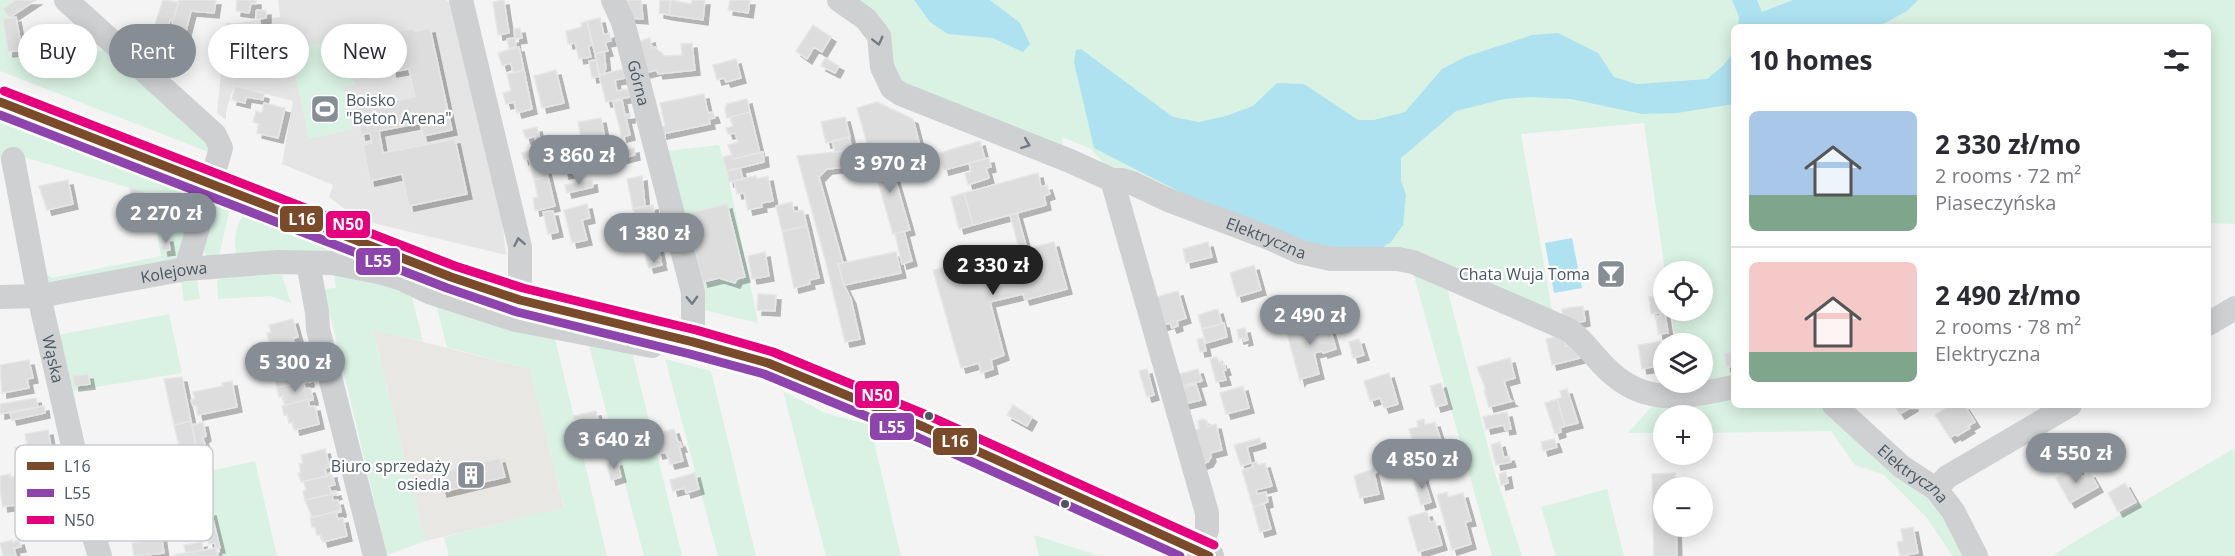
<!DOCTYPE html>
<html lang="en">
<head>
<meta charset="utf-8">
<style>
	:root { --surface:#fff; --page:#f7f7f7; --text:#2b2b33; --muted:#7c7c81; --line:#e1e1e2; --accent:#868d94 }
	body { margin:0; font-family:"Open Sans",sans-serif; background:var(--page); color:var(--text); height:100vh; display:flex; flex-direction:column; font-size:22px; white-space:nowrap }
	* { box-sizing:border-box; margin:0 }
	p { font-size:20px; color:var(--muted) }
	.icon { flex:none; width:33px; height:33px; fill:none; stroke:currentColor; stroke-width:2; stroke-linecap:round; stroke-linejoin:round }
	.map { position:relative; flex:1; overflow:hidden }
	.details { position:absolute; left:1731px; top:24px; width:480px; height:384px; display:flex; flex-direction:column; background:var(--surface); border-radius:9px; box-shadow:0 3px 15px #0003 }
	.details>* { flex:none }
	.top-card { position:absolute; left:18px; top:24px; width:570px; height:54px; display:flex; gap:12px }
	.controls { position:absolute; left:1653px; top:261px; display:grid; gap:12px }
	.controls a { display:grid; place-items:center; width:60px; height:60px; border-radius:50%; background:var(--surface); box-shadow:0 3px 15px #0003; font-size:30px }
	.price { position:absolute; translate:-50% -51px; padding:0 14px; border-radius:21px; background:var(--accent); color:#fff; font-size:20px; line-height:39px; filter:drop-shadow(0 2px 3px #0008) }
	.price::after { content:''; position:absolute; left:50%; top:36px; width:18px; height:14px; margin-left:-9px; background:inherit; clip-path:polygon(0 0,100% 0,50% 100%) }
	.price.selected { background:#222; color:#fff }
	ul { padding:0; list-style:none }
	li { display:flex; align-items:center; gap:18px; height:150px; padding:0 18px }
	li+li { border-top:2px solid var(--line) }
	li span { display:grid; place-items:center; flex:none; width:168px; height:120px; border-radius:9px; color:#555 }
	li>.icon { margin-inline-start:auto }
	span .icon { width:72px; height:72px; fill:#fffc; stroke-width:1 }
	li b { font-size:26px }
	h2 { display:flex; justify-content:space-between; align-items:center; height:72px; padding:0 18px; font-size:26px }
	.tag { padding:0 21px; border-radius:27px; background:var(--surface); box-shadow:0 3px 15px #0003; font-size:21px; line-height:54px }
	.tag.selected { background:var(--accent); color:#fff }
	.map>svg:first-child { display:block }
</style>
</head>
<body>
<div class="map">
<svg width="2235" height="556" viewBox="0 0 2235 556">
	<defs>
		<filter id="shadow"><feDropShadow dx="5" dy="5" stdDeviation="0" flood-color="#0004"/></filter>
	</defs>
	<rect width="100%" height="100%" fill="#f4f4f4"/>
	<!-- commercial -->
	<path fill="#e8e7e3" d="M373,329l157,40 34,139 -139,33z"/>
	<!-- education -->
	<path fill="#e6e5e6" d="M278,0h168l7,5 49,213 4,37 -133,-32 -26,-12 -18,-14 4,-12 -51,-21 11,-63 -59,-15 -8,25v9l-9,-7 9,-90h11l43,-6z"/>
	<!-- green -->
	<path fill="#d9f2e3" d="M0,0h16l-13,9 6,9 -6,2 6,34 37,13 60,-18 104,95 1,9 -211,-82z
		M860,0h1375v224l-27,-1v-196h-474v354l-52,8 -1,-6 21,-1v-38l-26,-1 -5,-32 31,-1v-38l-37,-1 -21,-148 -123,11 31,176 -143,-52 -70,-2 -232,-89 -16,-18 -29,-12 1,13 -153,-57 -19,-22 -3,-37 -15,-25z
		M333,40l1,2 12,-2 9,45 -12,2 9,43 -43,9 -20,-90z
		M0,114l189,73 7,7 -20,66 -129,22 -3,-9 8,5 109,-22 -10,-62 -131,-38 -20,2z
		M93,118l111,45 -4,2 -109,-41z
		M719,145l8,26 31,152 -58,-14 -32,-158z
		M223,203l8,1 -13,56 -10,-3 -4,-5 -1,-10 10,-32z
		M246,211l117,45 -126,2c-4,-16 -2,-33 9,-47z
		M1412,269l34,15 49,189 27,83h-30z
		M334,272h8l69,22 12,47 -50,-11 52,211 -38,14 -63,-266 12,-1z
		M270,275h12l9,28 -21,-7 -52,3 -1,-18 2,-2z
		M197,280l3,19 -16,2 -3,-19z
		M436,305l118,29 53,222h-158l-5,-19 120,-30 -34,-138 -83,-22z
		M169,314l13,59 -116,19 -8,-57z
		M588,342l44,10 50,204h-38z
		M665,359l46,12 45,185h-38z
		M783,391l42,22 45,12 31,131h-75z
		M1734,392v13h97l104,96 30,55h-12l-27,-39 -42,-42 -29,-10 -24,-34 -128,2 -1,-17h-38l-1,17h-35l21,-24 14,-9z
		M2235,448v108h-183l22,-14z
		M255,461l22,95h-55l-20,-83z
		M1607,489l17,67h-68l-15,-49z
		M1034,535l66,21h-61z"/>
	<!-- water -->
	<path fill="#aee2f0" d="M914,0h76l30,23 10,21 -7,8 -30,-14 -45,-4 -18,-12z
		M1732,0h25l5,12 31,-12h125l-11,11 -30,16h-139l1,-10z
		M1558,33l40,20 16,24 23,7 70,-5 17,-14 10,-14v53l-57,9 -35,1 -71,-15 -40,-2 -27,2 -48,12 -55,47v23l5,14 -3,30 -12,17 -16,10 -50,-3 -129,-49 -102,-52 -20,-86 2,-12 5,-1 92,68 26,5 27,-6 27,-10 24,-23 27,1 54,36h16l31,-8 37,-43 23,-12 67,-22z
		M1572,238l10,50 -28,5 -9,-50z"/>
	<!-- building -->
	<path fill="#ddddde" stroke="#e5e6e7" stroke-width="1.5" filter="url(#shadow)" d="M16,0h20l-27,18 -6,-9z
		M163,0l15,2 -5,19 -3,-1 -4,11 -12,-4z
		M179,0h37l-2,13 -23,-2 -6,24h-11l-4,-4z
		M237,0h19v4l-5,-1 -2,10 -13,-2z
		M504,0l5,33 -11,2 -5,-33z
		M626,0h15l2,19 -12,-1z
		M660,0h11l-2,15 -10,-2z
		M671,0l20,4 1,-4h13l-2,20 -34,-5z
		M730,0h20l-2,13 -20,-3z
		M266,10v8l-9,1 -1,-8z
		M16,17l6,33 -14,2 -5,-33z
		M600,18l4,17 5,-2 2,8 -6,1 3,9 -13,3 -8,-33z
		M587,21l5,24 -4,1 3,11 -12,2 -4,-16 -7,1 -2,-13 16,-4 -1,-4z
		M813,25l18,12 -9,15 -8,-5 -7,12 -11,-8z
		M415,28v3l15,-3 22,102 -29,6 -3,-13 -41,8 4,22 72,-14 12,55 -58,12 -7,-32 -32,7 -7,-36 9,-2 -2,-10 -9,2 -5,-26 7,-2 -2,-11 19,-4 1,4 5,-1 2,7 27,-5 -6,-28 -17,3 -7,-35 15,-3 -1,-3z
		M520,28l2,10 -7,1 -1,-10z
		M63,34l4,22 -22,5 -4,-23z
		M515,38l1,9 -7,1 -2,-9z
		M650,38l2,10 3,-1 10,9 17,-1 -1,-11 11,-1 3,27 -37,4 -1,-4 -13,3 -7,-31z
		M519,47l5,23 -11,3 -2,-10 -9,3 -4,-13z
		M604,51l2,18 -2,1 1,4 -6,1 -4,-21z
		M825,58l14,8 -4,7 -14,-7z
		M736,59l5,19 -15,4 -2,-4 -7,2 -4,-15z
		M596,60l4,16 -8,2 -3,-17z
		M624,69l2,9 -11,2 2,11 11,-2 2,8 -24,5 -7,-27z
		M524,70l8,39 -15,4 -3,-11 -8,2 -3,-11 8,-2 -4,-17z
		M556,70l8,33 -22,5 -8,-32z
		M235,86l29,8 -1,6 -17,-3 -1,6 -13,-3z
		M704,94l4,19 5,-1 2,6 -6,1 1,5 -48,10 -1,-7 4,-1 -5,-23z
		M747,99l3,13 -23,6 -2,-9 2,-5z
		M622,100l3,15 5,-1v4h-4l4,17 -8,2 -9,-35z
		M877,102l36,17 7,27 -49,12 -14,-50z
		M264,103l21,5 -7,30 -21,-5 2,-9 -6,-2 3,-11 6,2z
		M750,112l10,41 -27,6 -5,-14 10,-3 -3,-9 -7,1 -2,-6 7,-2 -2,-9z
		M845,117l5,20 -24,6 -5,-21z
		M601,118l4,21 -23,4 -4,-21z
		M537,127l5,20 -5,1 -2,-12 -9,3 -3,-9z
		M849,137l3,13 -17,2 -3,-11z
		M980,141l5,18 -41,11 -5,-17z
		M571,142l6,29 -13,3 -6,-30z
		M540,147l8,30 -14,3 -5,-21 -5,1 -2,-7z
		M634,148l1,7 -12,3 -2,-7z
		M854,150l2,16 -29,3 -8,8 24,86 -5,1 6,21 7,14 9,40 -15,3 -19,-79 -29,-107z
		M763,152l1,10 -37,9 -4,-14 8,-2 2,4z
		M888,154l22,76 -17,4 -22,-76z
		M989,158l2,9 -5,1 3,10 -21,7 -3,-12 6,-1 -2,-9z
		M740,168l3,11 -14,3 -2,-11z
		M1038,173l3,14 6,-2 3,9 -6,2 2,9 -73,20 -9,-32z
		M642,176l3,30 -12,3 -6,-30z
		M756,176l1,3 11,-3 5,25 -12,2 1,4 -14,3 -4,-17 -7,1 -3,-13z
		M548,177l7,29 -20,5 -2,-13 5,-1 -4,-17z
		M68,180l5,24 -26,6 -8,-24z
		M592,180l1,7 -26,6 -2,-8z
		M130,188l21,6 3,21 -19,3z
		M964,193l9,32 -14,4 -8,-32z
		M792,202l2,10 9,-2 4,16 -25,5 -6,-25z
		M587,204l3,14 -8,2 5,20 -15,3 -8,-33z
		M727,204l18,73 -8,2 -2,4 -16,-5 -16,4 -18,-68z
		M653,205l1,6 -18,6 -3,-8z
		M553,211l5,21 -10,2 -5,-22z
		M654,213l1,4 -4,1 4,17 4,-1 1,7h-3l4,18 -14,3 -11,-45z
		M1017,213l10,36 -7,3 -10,-37z
		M807,226l12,52 -10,2 1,4 -16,4 -12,-57z
		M904,231l8,30 -10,3 -7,-30z
		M168,237l2,13 -7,1 -2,-13z
		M1054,242l13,47 -42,11 -2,-6 -33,8 14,53 -13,5 2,9 -12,4 -2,-10 -18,5 -28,-98 78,-21 1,4z
		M1208,242l4,15 -26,6 -3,-14z
		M765,252l4,24 -17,3 -4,-23z
		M896,252l5,21 -57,12 -6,-21z
		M660,259l2,6 -13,3 -2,-6z
		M1254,265l7,25 -24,7 -7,-24z
		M1178,291l8,27 -9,3 1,5 -6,2 -2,-5 -10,3 -7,-28z
		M758,294l18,1 -1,16 -18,-1z
		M1662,295l6,38 -10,1 -2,-18h5l-1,-3 -9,1 -2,-17z
		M1583,306l2,15 -14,3 -8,-7 -1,-8z
		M1218,309l4,15 -20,5 -4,-14z
		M1327,318l9,31 -13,4 -1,-2 -8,2 5,21 -18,5 -1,2 -14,-51z
		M293,319l5,18 -5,1 1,6 5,-1 1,2 -32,7 -2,-9 3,-1 -2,-9 4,-1 -2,-7z
		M1224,323l3,14 -21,6 -4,-14z
		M1245,328l3,12 -4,1v-3l-5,1 -2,-9z
		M1563,335l3,11 10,-3 4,15 -28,7 -6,-26z
		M1203,338l3,13 -6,1 -3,-13z
		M1359,339l5,16 -11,3 -4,-16z
		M1669,340v4h-5v21l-22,4 -4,-24z
		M300,345v1l-5,1 1,6 5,-1 3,10 -31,8 3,-2 -2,-8 -3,1 -3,-9z
		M1734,351v15l-8,1 -2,-14z
		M1217,357l2,5 2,-1 1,4 2,-1 2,6 -3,1 3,9 -10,2 -6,-23z
		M1510,358l5,20 -11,3 6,19 2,1 -23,6 -5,-17h2l-9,-23z
		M29,360l4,18 -6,1 2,9 -27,5 -2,-28z
		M304,362l3,11 -5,1 1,6 5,-2 1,2 -32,8 -2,-9 3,-1 -2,-8h-3z
		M1147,369l7,26 -7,2 -8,-26z
		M1198,369l4,12 -23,6 -3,-12z
		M1389,373l9,31 -14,4 -4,-10 -10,3 -6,-20z
		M88,374l2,10 -16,2 -1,-10z
		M182,377l9,44 -17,4 -10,-46z
		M309,380v2l-5,1 1,6 5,-1 3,10 -31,8 3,-2 -2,-8 -4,1 -2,-9z
		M232,381l5,26 -39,8 -2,-9h-3l-2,-6 4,-1 -2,-7 30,-6 -1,-3z
		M1441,383l6,21 -11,3 -6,-21z
		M1196,384l5,16 -17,4 -4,-15z
		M1243,386l6,22 -23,6 -6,-21z
		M1567,389l11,34 -13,3 -8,-27 5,-2 -2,-6z
		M36,398l2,9 -38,7v-10z
		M313,398v2l-5,1 2,6 5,-1 4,18 -24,6 -2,-8 -4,1 -2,-9 -3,1 -2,-9z
		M1557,399l8,27 -5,2 1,4 -6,2 -10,-31z
		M1013,405l19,12 -5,9 -20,-11z
		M1894,405h19v1l-13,8z
		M1951,405h13l11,17 -7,4 2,2 -13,8 -1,-2 -6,4 -15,-23z
		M44,406l1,7 -33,7 -2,-7z
		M596,411l5,21 -11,3 1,3 -5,1 -1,-3 -7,1 -5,-21z
		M1507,412l4,17 -6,1 -1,-5 -18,4 -3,-12z
		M1203,419l4,2 1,5 8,-2 6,26 -12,3 1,4 -3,5 -8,3 -10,-34 9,-2 -1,-8z
		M1424,419l1,6 10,-3 7,22 -26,8 -7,-23 9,-2 -1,-6z
		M191,421l6,29 -16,4 -7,-29z
		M203,422l3,14 -3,2 3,10 -9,2 -5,-25z
		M674,429l4,13h2l2,5h-3l4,14 -13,3 -4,-12 -8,2 -5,-19z
		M48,430l4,23 -35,7 -2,-12 12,-3 -2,-11z
		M1260,438l1,5 -14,4 4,16 -10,3 -7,-21z
		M1554,439l3,8 -14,4 -2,-9z
		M1500,442l4,16 5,-2 2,6 -15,3 -5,-20z
		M325,449l5,18 -5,1 1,6 6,-1v2l-31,7 -3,-9h3l-2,-9 4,-1 -2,-8z
		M500,458l5,19 -63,15 -4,-19z
		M617,461l4,16 -10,3 -4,-16z
		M1257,462l1,3 7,-2 7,23 -16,4 1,4 9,-2 2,10 -15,5 -11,-37 11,-3 -1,-4z
		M54,463l4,17 -6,1 2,13 -32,6 1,4 -20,3 -3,-17v-14l10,-2v3l15,-3 -1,-6z
		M2076,466l7,11 7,-4 8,14 -28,16 -14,-25z
		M1373,469l6,25 -19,4 -6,-22z
		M1506,472l2,11 -7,2 -2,-11z
		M695,473l4,16 -13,4 -1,-5 -12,3 -3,-11z
		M1675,473v15h-11v38h12l1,30h-23l-2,-82z
		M1422,474l9,28 -10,3 -8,-27z
		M332,475l3,10 -6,1 2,6 5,-1v2l-31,7 -2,-9 3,-1 -2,-8h-3z
		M2125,483l11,19 -18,10 -10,-19z
		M1447,492l1,5 15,-4 8,28 -6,1 6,22 -19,6 -15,-55z
		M336,493l1,1 -5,2 1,5 5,-1 3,10 -31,8 2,-1 -7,-17z
		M1264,504l7,25 -11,3 -7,-25z
		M341,510v2l-5,1 2,6 5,-1 4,18 -24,6 -2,-7h-4l-2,-8h-3l-2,-9z
		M211,511l9,37h-4l-1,-5 -6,1 -4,-14 -2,1 -1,-5 -7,2 -1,-6 7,-2 -2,-6z
		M1427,512l3,10 5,-1 7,24 -24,7 -10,-35z
		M1913,527l5,26 -18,3 -3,-14 6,-1 -2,-12z
		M161,533l3,20 -30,3 -2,-13 20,-3 -1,-6z
		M12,540l1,2 6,-2 2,7 -7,1 2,8h-13l-3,-13z
		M202,542l1,8 -17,3 -2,-8z
		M216,548l2,8h-44v-1z"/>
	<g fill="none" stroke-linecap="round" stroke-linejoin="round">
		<!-- minor -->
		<g stroke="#ced0d2" stroke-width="24">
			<path d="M66,0l149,135 6,13 -35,121"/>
			<path d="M461,0l59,247v53"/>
			<path id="s1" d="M613,0l10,22 70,270v50"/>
			<path id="s2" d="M839,0l27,19 13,17 3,31 10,21 9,6 169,67 42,19h10l12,4 34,16 101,38 31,14 31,7h67l15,3 156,68c15,11 22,23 35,36 40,42 80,31 130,21"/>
			<path id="s3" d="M13,159l26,137 54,238 7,22"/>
			<path d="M1112,180l95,333v17l-7,22"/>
			<path d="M308,263l9,49 1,17 57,227"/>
			<path id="s4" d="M0,297l39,-1 147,-27 92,-7 55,1 50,10 19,6 27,13 87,28 136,26"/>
			<path d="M2208,324l27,-16"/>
			<path id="s5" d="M1834,405l68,62 34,22 17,22 23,45"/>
			<path d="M1936,489l11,-12 123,-72"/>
		</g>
		<!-- major -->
		<path stroke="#caced1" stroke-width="30" d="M0,102l451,175 69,23 173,42 75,21 156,64 285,129"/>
		<!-- bus-1 casing -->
		<g stroke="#fff" stroke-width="14">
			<path id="bus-1" d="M0,102l451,175 69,23 173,42 75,21 156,64 285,129"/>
		</g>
		<!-- bus-2 casing -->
		<g stroke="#fff" stroke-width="14">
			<path id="bus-2" d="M0,115l447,173 70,24 173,42 74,20 155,64 261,118"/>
		</g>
		<!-- bus-3 casing -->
		<g stroke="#fff" stroke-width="14">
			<path id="bus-3" d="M4,91l451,175 68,22 173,42 77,22 156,64 285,129"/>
		</g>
		<!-- bus-1 -->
		<use href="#bus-1" stroke="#7a4b2a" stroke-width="9"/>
		<!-- bus-2 -->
		<use href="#bus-2" stroke="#8e44ad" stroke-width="9"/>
		<!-- bus-3 -->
		<use href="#bus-3" stroke="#e5007d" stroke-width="9"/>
	</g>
	<!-- one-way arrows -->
	<defs><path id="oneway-chevron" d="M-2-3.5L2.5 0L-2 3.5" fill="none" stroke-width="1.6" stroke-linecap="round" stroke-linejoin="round" transform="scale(1.5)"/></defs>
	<g stroke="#727b83">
		<use href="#oneway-chevron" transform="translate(878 41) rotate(76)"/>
		<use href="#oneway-chevron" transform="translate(1026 144) rotate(21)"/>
		<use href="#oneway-chevron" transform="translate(519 242) rotate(-101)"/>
		<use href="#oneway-chevron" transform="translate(692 300) rotate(88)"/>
	</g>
	<!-- icons -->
	<defs>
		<g id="stadium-square" transform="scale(1.5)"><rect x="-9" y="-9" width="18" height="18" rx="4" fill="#868d94" stroke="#fff"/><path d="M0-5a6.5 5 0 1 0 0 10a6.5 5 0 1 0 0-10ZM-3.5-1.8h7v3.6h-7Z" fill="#fff"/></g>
		<g id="bar-square" transform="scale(1.5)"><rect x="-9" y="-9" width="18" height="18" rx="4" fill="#868d94" stroke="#fff"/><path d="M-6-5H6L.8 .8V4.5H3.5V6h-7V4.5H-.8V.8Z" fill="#fff"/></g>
		<g id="building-square" transform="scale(1.5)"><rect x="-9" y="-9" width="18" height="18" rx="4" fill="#868d94" stroke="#fff"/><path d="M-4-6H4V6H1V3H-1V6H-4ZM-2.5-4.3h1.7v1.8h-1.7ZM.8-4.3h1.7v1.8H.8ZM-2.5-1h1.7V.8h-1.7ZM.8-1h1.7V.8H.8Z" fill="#fff"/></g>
	</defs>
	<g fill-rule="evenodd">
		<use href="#stadium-square" x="325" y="109"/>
		<use href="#bar-square" x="1611" y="274"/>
		<use href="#building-square" x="471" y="475"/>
	</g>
	<!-- markers -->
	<g fill="#4a5661" stroke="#fff" stroke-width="2">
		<circle cx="929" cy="416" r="5"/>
		<circle cx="1065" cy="504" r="5"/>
	</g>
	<g text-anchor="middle" stroke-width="4.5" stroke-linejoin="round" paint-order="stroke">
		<!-- street labels -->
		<g font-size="16" fill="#4a5661" stroke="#fff">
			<text dy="6" stroke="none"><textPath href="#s1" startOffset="87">Górna</textPath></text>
			<text dy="6" stroke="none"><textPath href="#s2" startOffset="513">Elektryczna</textPath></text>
			<text dy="6" stroke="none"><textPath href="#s4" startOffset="176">Kolejowa</textPath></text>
			<text dy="6" stroke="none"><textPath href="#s3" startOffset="204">Wąska</textPath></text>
			<text dy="6" stroke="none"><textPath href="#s5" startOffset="105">Elektryczna</textPath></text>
		</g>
		<!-- poi labels -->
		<g font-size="16" fill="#4a5661" stroke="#fff" text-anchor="end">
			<text x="346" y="106" text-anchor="start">Boisko<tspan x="346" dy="18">"Beton Arena"</tspan></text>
			<text x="1590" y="280">Chata Wuja Toma</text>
			<text x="450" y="472">Biuro sprzedaży<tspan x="450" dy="18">osiedla</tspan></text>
		</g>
	</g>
	<!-- legend -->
	<rect x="15" y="445" width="198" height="96" rx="9" fill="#fff" stroke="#c9ccd0" stroke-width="1.5"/>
	<rect x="27" y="462" width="27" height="8" fill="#7a4b2a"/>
	<rect x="27" y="489" width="27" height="8" fill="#8e44ad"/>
	<rect x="27" y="516" width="27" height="8" fill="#e5007d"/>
	<g font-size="16" fill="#4a5661">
		<text x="64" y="472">L16</text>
		<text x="64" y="499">L55</text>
		<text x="64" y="526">N50</text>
	</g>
	<g stroke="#fff" stroke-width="2">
		<rect x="279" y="205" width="45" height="28" rx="6" fill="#7a4b2a"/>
		<rect x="325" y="210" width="46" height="29" rx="6" fill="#e5007d"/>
		<rect x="355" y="247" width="46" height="29" rx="6" fill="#8e44ad"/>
		<rect x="854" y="380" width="46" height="29" rx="6" fill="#e5007d"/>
		<rect x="869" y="412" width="46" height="29" rx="6" fill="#8e44ad"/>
		<rect x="932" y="427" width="46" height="29" rx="6" fill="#7a4b2a"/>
	</g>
	<g font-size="16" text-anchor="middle" font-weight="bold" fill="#fff">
		<text x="302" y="225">L16</text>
		<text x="348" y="230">N50</text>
		<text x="378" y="267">L55</text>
		<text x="877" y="401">N50</text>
		<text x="892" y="433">L55</text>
		<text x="955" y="447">L16</text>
	</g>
</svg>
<div class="controls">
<a><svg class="icon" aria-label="locate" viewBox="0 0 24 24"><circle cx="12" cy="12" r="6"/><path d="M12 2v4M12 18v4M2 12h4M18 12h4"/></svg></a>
<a><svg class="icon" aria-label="layers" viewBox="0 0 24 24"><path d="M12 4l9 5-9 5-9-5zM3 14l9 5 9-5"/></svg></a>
<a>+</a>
<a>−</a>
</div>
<b class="price" style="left:579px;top:186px">3 860 zł</b>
<b class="price" style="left:890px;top:194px">3 970 zł</b>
<b class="price" style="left:166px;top:244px">2 270 zł</b>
<b class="price" style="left:654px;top:264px">1 380 zł</b>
<b class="price selected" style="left:993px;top:296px">2 330 zł</b>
<b class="price" style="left:1310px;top:346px">2 490 zł</b>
<b class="price" style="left:295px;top:393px">5 300 zł</b>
<b class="price" style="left:614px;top:470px">3 640 zł</b>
<b class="price" style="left:2076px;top:484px">4 550 zł</b>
<b class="price" style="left:1422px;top:490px">4 850 zł</b>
<div class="top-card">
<a class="tag">Buy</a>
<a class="tag selected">Rent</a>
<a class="tag">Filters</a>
<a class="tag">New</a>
</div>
<section class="details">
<h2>10 homes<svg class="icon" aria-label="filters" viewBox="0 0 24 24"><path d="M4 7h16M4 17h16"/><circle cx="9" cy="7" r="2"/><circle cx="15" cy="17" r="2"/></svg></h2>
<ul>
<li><span style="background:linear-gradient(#a9c7e8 70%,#7fa58c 0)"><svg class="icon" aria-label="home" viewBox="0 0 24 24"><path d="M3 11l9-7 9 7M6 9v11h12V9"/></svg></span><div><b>2 330 zł/mo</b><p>2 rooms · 72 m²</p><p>Piaseczyńska</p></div></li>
<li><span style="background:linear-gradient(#f6c9c9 75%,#7fa58c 0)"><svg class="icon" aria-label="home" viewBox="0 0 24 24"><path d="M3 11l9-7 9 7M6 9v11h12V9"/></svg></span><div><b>2 490 zł/mo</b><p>2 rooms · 78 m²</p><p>Elektryczna</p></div></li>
</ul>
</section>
</div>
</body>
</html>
